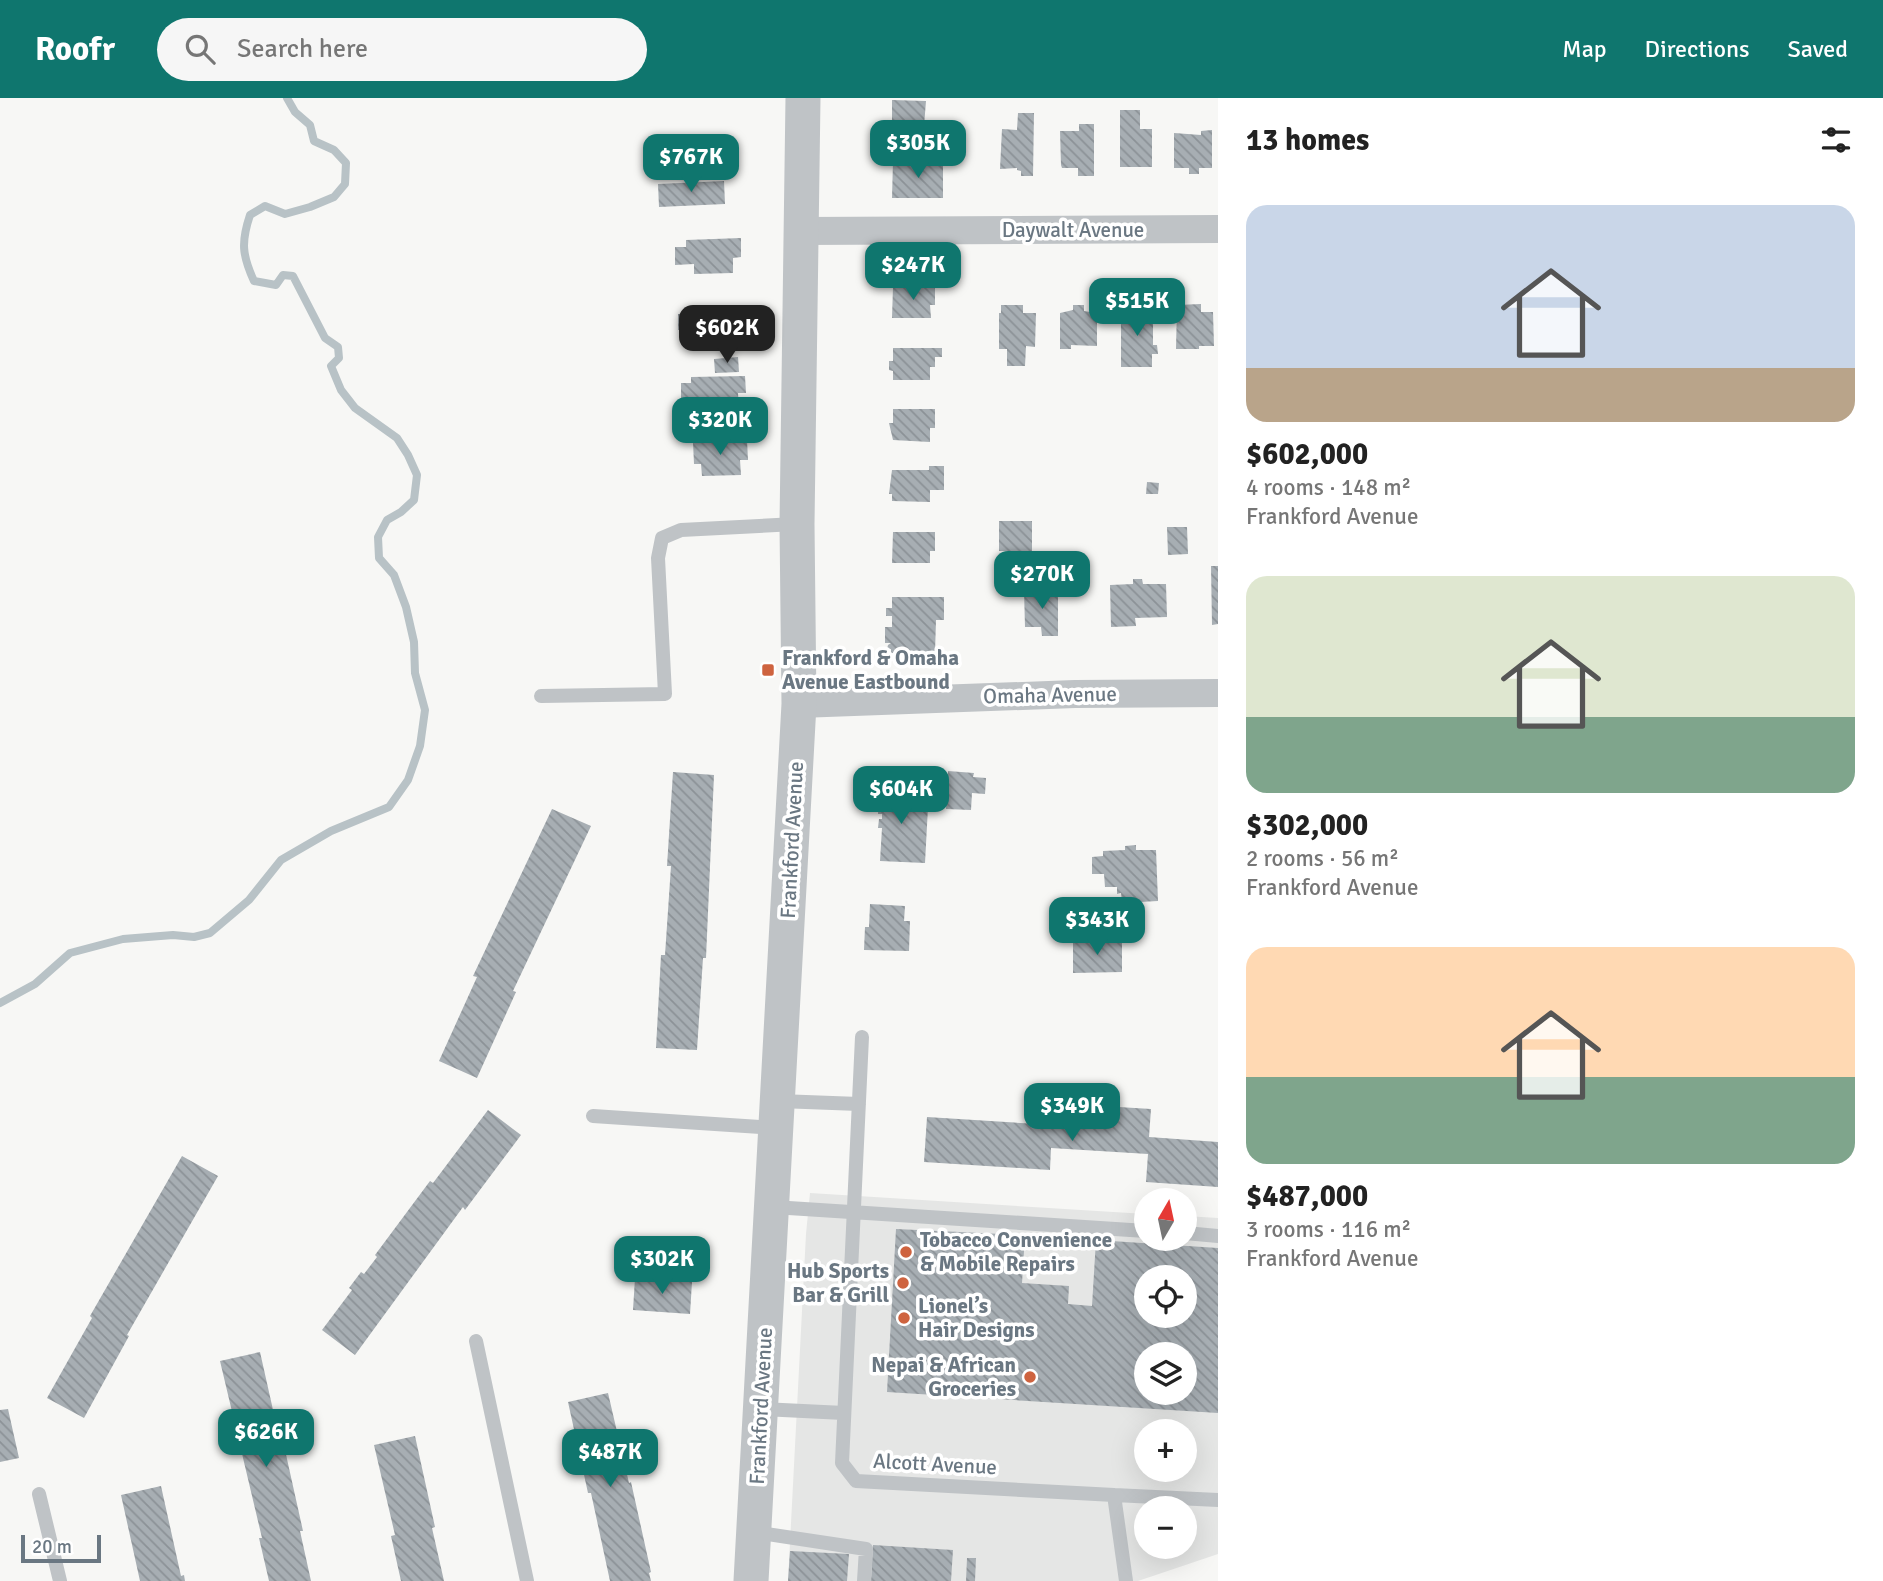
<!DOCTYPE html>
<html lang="en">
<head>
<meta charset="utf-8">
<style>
	:root { --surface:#fff; --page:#f6f6f6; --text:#222; --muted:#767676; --accent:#0f766e }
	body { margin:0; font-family:Signika,sans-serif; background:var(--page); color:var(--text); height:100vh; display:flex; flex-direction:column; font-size:26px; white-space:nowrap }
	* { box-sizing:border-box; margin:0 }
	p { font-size:23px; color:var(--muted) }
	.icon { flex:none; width:38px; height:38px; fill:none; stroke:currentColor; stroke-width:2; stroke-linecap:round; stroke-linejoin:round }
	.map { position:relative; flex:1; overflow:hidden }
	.side { display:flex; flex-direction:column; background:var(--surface); width:665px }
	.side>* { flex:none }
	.needle { width:46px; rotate:9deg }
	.tools { position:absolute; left:1134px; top:1090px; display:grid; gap:14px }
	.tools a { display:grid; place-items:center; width:63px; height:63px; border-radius:50%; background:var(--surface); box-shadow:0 7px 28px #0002; font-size:35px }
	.scale { position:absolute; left:21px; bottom:18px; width:80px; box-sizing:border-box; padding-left:7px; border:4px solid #6a7782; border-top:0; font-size:19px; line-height:24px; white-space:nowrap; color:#6a7782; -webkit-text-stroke:5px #fff; paint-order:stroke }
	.price { position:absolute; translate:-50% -60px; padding:0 16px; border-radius:14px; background:var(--accent); color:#fff; font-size:23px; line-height:46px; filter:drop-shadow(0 2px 4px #0008) }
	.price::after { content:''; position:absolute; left:50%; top:42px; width:21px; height:16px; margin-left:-10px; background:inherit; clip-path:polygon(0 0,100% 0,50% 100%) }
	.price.current { background:#222; color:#fff }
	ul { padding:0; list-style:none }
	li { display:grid; align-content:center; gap:14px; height:371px; padding:0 28px }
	li span { display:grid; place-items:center; height:217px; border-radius:21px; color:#555 }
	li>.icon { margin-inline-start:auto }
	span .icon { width:126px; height:126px; fill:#fffc; stroke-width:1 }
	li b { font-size:30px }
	h2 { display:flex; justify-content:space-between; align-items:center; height:84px; padding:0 28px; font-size:30px }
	header { display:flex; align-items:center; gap:42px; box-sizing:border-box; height:98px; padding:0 35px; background:var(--accent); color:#fff }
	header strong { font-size:33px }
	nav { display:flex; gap:38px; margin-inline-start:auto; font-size:24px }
	.search { width:490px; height:63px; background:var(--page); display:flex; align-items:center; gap:18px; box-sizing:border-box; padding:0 24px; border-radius:38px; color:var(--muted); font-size:26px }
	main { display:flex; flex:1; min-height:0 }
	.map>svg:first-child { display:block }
</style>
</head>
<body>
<header>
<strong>Roofr</strong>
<div class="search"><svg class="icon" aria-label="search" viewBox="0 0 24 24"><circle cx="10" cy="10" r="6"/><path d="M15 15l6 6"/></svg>Search here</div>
<nav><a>Map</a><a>Directions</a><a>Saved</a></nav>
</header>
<main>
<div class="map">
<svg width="1218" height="1483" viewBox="0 0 1218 1483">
	<defs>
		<pattern id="building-back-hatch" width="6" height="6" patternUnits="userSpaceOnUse" patternTransform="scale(1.75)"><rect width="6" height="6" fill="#a7aeb3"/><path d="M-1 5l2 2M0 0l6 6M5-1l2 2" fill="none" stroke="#8c9297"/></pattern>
	</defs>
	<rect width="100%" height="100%" fill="#f7f7f5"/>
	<!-- built -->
	<path fill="#e5e6e5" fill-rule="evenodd" d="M810,1095l336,21v25h39v-23l33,2v336l-80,27h-350l18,-347zM1146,1180h39v38h-39zM1146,1256h39v39h-39zM1146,1334h39v38h-39zM1146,1410h39v39h-39z"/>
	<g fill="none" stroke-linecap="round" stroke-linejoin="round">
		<!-- stream -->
		<path stroke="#b8c2c6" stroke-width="8" d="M0,905l35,-19 35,-31 53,-14 50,-4 21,2 16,-4 39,-33 32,-40 50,-29 58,-24 19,-27 12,-34 5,-36 -10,-37 -1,-31 -8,-35 -12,-32 -15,-17 -1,-21 9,-17 14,-8 13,-12 3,-25 -9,-20 -11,-17 -42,-30 -14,-18 -10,-24 8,-8 -1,-11 -13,-9 -32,-62 -10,-1 -7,10 -22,-4c-12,-26 -13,-39 -4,-66l15,-9 20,8 25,-7 24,-10 11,-13 1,-21 -12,-13 -20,-9 -4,-16 -15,-13 -8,-14"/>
	</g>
	<!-- building -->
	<path fill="url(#building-back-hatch)" fill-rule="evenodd" d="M892,2l34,1 -2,25h5v11h-37z
		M1120,12h20v19h12v38h-32z
		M1018,15h16l-1,63h-12v-5l-4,-1v-2l-17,1 2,-40 15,1z
		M1079,26h15v52h-16v-8h-16l-1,-3 -1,-34h19z
		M1212,32v38h-13v6h-10v-6h-15v-35l27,2v-4z
		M893,63h50v37h-51z
		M724,83l1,23 -66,3 -1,-23z
		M741,140v19l-8,1v15l-39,1v-10l-19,1v-18h11v-7z
		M893,189h42v18h-5l1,13h-39z
		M1201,206v8h12l1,34h-15v3h-23l1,-44z
		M1001,207h22v8h13l-1,34 -9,-1 -1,20h-18v-17h-8v-36h2z
		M1073,207h11v6l13,2v33l-26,-1v4h-11v-36l13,-3z
		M1131,207h11v5l11,3v32h4l1,9h-6v13h-31v-54l2,-3h8z
		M743,208l1,19h-8v15l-39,2 -1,-12h-18v-16h11v-6z
		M893,250h49v9h-7v10h-5v13h-37v-9l-4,-1v-9h4z
		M738,259l1,15 -24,1 -1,-14z
		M745,278l1,17h-8l1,17 -40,1v-12l-18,-1v-15h10v-6z
		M893,311h42v19h-5v14l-37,-2 -4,-17h4z
		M747,342l1,20h-8l1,15 -39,1 -1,-12h-7l-1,-22z
		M929,368h15v24h-14v12l-38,-1v-7h-3l3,-24h37z
		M1147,384l12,1 -1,11h-12z
		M999,423h33v30h-33z
		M1167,429h20l1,27 -20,1z
		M893,434h42v19h-5v12h-38z
		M1211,468h7v58l-6,1z
		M1133,481h9l1,5h23l1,33 -32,1 1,8 -25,1 -1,-42 23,-1z
		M1058,491v47h-16l-1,-9h-16l-1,-37z
		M892,499h52v23h-8l-1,33h-44v-4h-4l1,-4 3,-2h-6v-16h7v-11h-6v-8h6z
		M948,673l26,2 -1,4 13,1 -1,16 -13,-1 -1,17 -25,-1z
		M673,674l41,3 -8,183h-3l-6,92 -41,-2 5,-93h4l6,-89h-4z
		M879,684l16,1v9l17,1 -1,13 17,1 -3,56 -45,-2 2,-33h-4l1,-9h3v-5h-4z
		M552,711l39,17 -78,165 3,1 -39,86 -38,-17 38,-84 -4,-1z
		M1136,747v5h20l2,51 -36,2 -1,-10 -4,1v-7h-12l-1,-13h-12v-17l11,-1v-5l22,-1v-4z
		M870,806l35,2 -1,15h6l-1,30 -45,-1 1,-23h4z
		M1073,843h49v31l-49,1z
		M1054,1005l97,6 -2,28 69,5v45l-72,-5 2,-28 -97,-6 -1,22 -126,-8 3,-45 126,8z
		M488,1012l33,25 -56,75 -2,-3 -108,148 -33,-25 30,-40 -3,-2 12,-16 3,2 13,-17 -2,-2 55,-74 3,2z
		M182,1058l36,20 -91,159 2,1 -45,82 -37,-20 45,-80 -2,-2z
		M896,1131l129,6 -3,48 47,3 -1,18 24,2 4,-66 122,8v165l-331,-21zM1146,1180h39v38h-39zM1146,1256h39v39h-39z
		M635,1180l57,4 -2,32 -57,-4z
		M260,1254l20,89h3l20,90h-3l11,50h-42l-10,-43h3l-42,-177z
		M608,1295l21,90 2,-1 20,90 -2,1 2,8h-41l-19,-88h-3l-20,-91z
		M8,1311l11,49 -19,4v-52z
		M415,1338l20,91 -3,1 12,53h-43l-10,-45 4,-1 -21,-90z
		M161,1388l20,90 3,-1 1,6h-45l-19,-86z
		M873,1447l80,5 -2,31h-80z
		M790,1453l59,3 -2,27h-59z
		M967,1460h9l-1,23h-9z"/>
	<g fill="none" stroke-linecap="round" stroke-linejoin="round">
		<!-- service -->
		<path stroke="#bfc3c6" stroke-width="14" d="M541,598l124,-2 -7,-136 4,-20 19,-8 115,-6
			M862,939l-20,426 14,18 258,14 12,86
			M779,1003l80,3
			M593,1018l184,12
			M773,1109l373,24
			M1185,1135l33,3
			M476,1243l51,240
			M761,1311l83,4
			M39,1396l21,87
			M1114,1397l104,5
			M754,1434l112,17 -2,32"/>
		<!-- minor -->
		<path stroke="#bfc3c6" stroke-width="28" d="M802,133l416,-2
			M799,606l276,-10 143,-1"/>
		<!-- tertiary -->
		<path stroke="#bfc3c6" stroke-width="35" d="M751,1483l48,-877 -2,-180 6,-426"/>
	</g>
	<!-- markers -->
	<g fill="#ce633f" stroke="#fff" stroke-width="2.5">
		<rect x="761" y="565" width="14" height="14" rx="3.5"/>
		<circle cx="906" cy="1154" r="7"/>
		<circle cx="903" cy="1185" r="7"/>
		<circle cx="904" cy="1220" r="7"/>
		<circle cx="1030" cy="1279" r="7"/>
	</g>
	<g text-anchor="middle" stroke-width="7" stroke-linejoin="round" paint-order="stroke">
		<!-- street labels -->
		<g font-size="21" fill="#6a7782" stroke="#fff">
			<text x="1073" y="139">Daywalt Avenue</text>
			<text transform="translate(1050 597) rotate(-1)" y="7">Omaha Avenue</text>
			<text transform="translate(792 742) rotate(-87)" y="7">Frankford Avenue</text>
			<text transform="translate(761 1308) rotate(-87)" y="7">Frankford Avenue</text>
			<text transform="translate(935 1366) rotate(3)" y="7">Alcott Avenue</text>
		</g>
		<!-- poi labels -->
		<g font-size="21" font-weight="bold" fill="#6a7782" stroke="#fff" text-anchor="start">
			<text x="782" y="567">Frankford &amp; Omaha<tspan x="782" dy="24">Avenue Eastbound</tspan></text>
			<text x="920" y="1149">Tobacco Convenience<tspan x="920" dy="24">&amp; Mobile Repairs</tspan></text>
			<text x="889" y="1180" text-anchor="end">Hub Sports<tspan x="889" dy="24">Bar &amp; Grill</tspan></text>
			<text x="918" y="1215">Lionel’s<tspan x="918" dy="24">Hair Designs</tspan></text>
			<text x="1016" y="1274" text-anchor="end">Nepai &amp; African<tspan x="1016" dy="24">Groceries</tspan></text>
		</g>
	</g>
</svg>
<div class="tools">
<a><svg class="needle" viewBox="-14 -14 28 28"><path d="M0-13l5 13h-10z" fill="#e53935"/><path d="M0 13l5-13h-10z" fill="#767676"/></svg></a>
<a><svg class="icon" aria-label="locate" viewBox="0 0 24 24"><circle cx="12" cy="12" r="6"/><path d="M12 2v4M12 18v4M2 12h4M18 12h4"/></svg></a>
<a><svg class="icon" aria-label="layers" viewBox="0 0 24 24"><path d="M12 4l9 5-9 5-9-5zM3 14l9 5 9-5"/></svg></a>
<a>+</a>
<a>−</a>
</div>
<div class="scale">20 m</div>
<b class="price" style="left:918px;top:82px">$305K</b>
<b class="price" style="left:691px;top:96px">$767K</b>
<b class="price" style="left:913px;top:204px">$247K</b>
<b class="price" style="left:1137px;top:240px">$515K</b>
<b class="price current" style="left:727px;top:267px">$602K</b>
<b class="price" style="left:720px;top:359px">$320K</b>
<b class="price" style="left:1042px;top:513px">$270K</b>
<b class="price" style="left:901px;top:728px">$604K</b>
<b class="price" style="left:1097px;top:859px">$343K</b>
<b class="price" style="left:1072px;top:1045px">$349K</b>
<b class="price" style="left:662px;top:1198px">$302K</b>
<b class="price" style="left:266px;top:1371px">$626K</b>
<b class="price" style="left:610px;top:1391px">$487K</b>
</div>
<section class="side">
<h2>13 homes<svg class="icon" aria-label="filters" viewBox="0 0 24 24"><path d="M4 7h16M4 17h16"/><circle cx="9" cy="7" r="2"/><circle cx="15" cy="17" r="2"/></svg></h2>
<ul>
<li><span style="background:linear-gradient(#c9d6e8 75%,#b9a48a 0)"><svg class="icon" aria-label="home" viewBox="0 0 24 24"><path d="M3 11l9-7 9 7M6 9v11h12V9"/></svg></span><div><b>$602,000</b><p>4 rooms · 148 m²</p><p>Frankford Avenue</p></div></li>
<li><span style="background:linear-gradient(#dfe7d0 65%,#7fa58c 0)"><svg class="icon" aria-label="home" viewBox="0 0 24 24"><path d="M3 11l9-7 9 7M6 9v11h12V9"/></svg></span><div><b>$302,000</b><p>2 rooms · 56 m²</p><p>Frankford Avenue</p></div></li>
<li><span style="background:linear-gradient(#ffd9b3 60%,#7fa58c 0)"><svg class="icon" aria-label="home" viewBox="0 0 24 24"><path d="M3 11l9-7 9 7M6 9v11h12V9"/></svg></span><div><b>$487,000</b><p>3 rooms · 116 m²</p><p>Frankford Avenue</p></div></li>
</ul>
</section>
</main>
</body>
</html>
